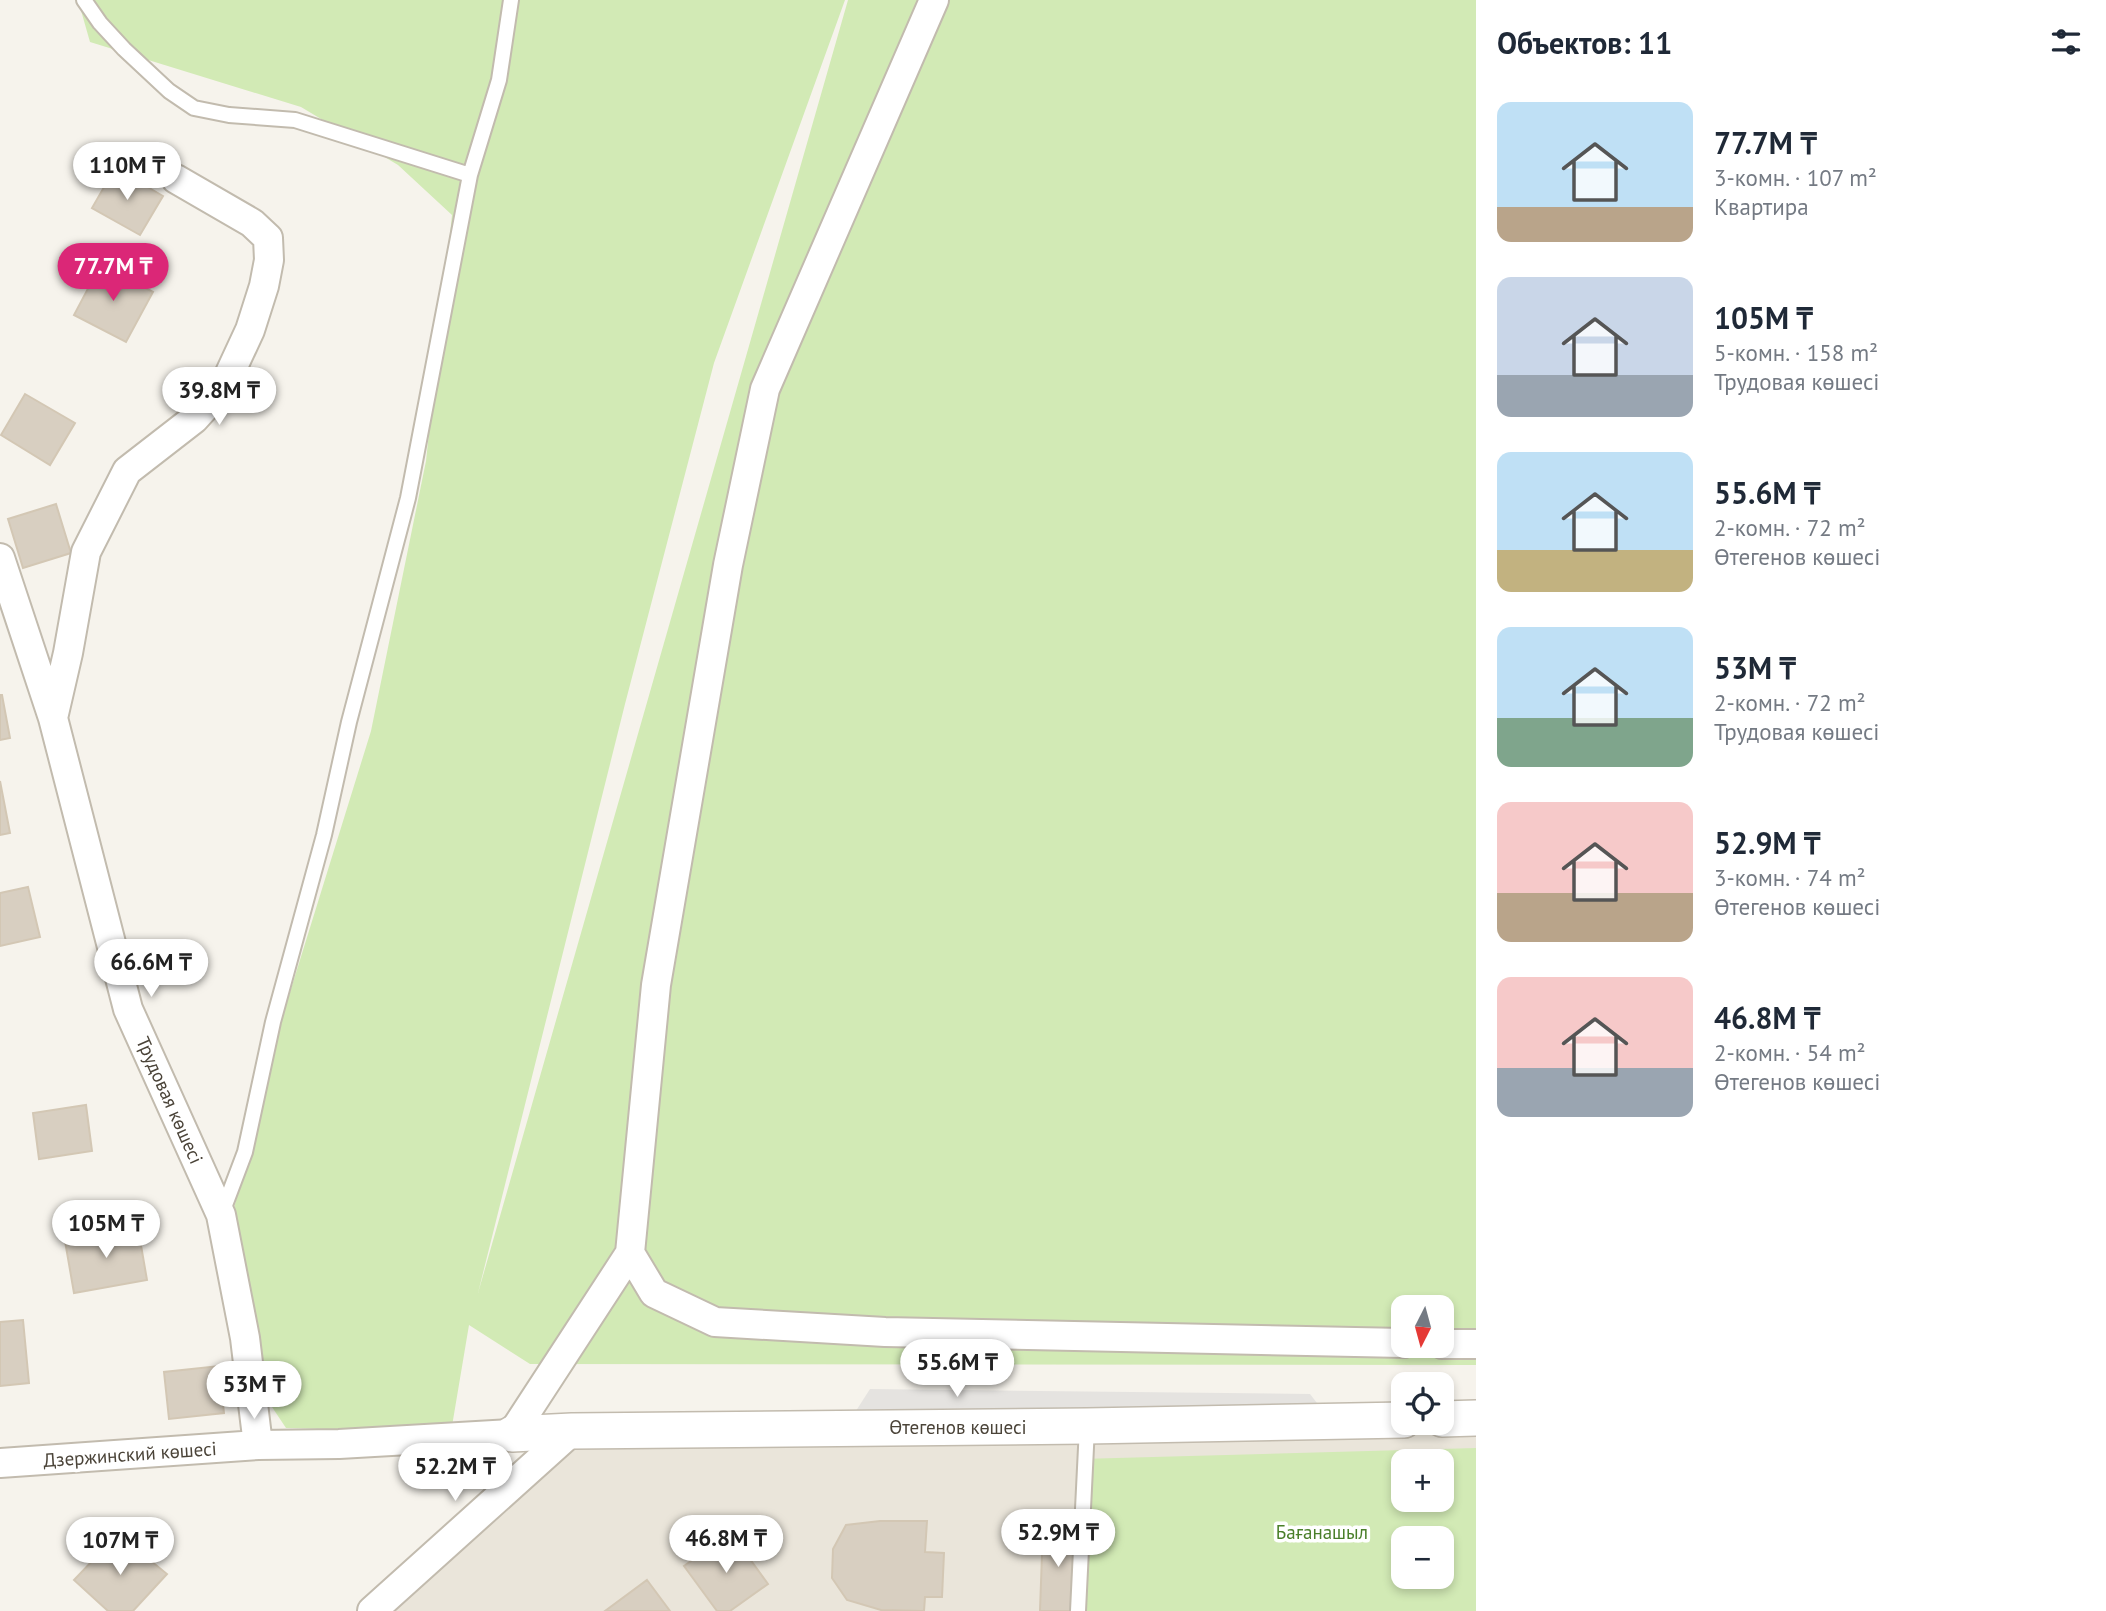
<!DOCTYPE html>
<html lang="ru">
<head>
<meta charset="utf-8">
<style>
	:root { --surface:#fff; --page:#f2f2f3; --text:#1f2937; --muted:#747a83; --accent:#db2777 }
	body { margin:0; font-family:"PT Sans",sans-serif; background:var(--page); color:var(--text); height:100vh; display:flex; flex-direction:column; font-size:26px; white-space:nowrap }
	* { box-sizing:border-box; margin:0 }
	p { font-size:23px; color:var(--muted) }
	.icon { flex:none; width:38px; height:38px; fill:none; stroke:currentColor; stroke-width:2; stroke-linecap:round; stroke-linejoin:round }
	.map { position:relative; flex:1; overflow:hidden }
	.sheet { display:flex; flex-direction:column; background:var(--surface); width:630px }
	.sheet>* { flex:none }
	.needle { width:46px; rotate:186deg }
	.tools { position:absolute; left:1391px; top:1295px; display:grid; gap:14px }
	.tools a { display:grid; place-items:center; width:63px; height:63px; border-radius:14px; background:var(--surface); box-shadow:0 4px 10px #0003; font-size:35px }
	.price { position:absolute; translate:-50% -60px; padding:0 16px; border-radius:24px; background:#fff; color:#222; font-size:23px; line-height:46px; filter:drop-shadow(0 2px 4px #0008) }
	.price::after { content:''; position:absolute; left:50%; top:42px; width:21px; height:16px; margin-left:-10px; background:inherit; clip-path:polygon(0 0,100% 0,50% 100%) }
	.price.selected { background:var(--accent); color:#fff }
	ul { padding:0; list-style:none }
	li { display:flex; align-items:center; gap:21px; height:175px; padding:0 21px }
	li span { display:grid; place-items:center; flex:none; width:196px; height:140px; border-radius:14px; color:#555 }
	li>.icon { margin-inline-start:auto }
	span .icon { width:84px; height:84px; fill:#fffc; stroke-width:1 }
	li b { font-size:30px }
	h2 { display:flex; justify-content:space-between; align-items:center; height:84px; padding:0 21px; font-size:30px }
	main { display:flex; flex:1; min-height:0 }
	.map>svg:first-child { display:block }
</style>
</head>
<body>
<main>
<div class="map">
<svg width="1476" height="1611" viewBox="0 0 1476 1611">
	<rect width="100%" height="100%" fill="#f6f3ec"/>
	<!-- residential -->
	<path fill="#eae5da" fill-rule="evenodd" d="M1476,1418v193h-1098l194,-180 870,-8zM1404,1461h38v39h-38zM1404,1538h38v39h-38z"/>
	<!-- green -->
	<path fill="#d2eab5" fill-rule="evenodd" d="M78,0h767l-131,363 -89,341 -147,589 370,-1293h628v1365l-946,-1 -61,-39 -18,107 -165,-4 -24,-36 -28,-184 52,-203 85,-274 55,-270 26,-246 -54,-50 -97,-58 -211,-65zM1404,1307h38v39h-38z
		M1476,1448v163h-403l7,-152zM1404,1461h38v39h-38zM1404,1538h38v39h-38z"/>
	<!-- parking -->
	<path fill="#e5e3e0" d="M870,1389l440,5 21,27 -486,7z"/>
	<!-- building -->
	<path fill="#d8cfc1" stroke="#d3c7b4" stroke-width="2" d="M115,168l48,28 -23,39 -48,-27z
		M101,264l52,28 -27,50 -52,-27z
		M25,394l50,29 -25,42 -49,-30z
		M56,504l15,49 -48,15 -15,-49z
		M0,695h2l8,43 -10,2z
		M0,781l10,52 -10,2z
		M28,887l12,50 -40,9v-53z
		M86,1105l6,46 -53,8 -6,-46z
		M138,1228l9,52 -73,13 -9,-52z
		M23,1320l6,63 -29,3v-64z
		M219,1366l5,47 -55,6 -5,-47z
		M880,1521h47l-2,31 19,1 -2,44h-17l-1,14 -43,-1 -34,-10 -15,-22 1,-29 13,-24z
		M1043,1526l33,1 -3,84h-33z
		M731,1533l37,51 -38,27h-13l-33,-45z
		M118,1534l49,40 -34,37h-25l-34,-31z
		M647,1580l23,31h-65z"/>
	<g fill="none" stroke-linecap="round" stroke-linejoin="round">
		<!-- service casing -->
		<g stroke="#c2bbae" stroke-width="18">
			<path id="service" d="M84,0l16,23 24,26 45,42 25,17 35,7 66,5 175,55
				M222,1213l23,-61 28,-130 51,-187 25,-113 59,-224 62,-323 29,-95 12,-80
				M1078,1611l9,-184"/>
		</g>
		<!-- minor casing -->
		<g stroke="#c2bbae" stroke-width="32">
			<path id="minor" d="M0,558l53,160 75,291 93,206 24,123 13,107
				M53,718l15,-65 18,-101 41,-81 67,-52 30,-33 26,-56 14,-44 5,-26 -1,-22 -16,-15 -76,-44
				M630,1253l24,40 61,29 170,10 519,11
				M1442,1344h34
				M0,1463l258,-18 81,-1 173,-10 118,-181 26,-268 72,-420 37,-176 169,-389
				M372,1611l200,-180"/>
		</g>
		<!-- tertiary casing -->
		<g stroke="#c2bbae" stroke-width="38">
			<path id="tertiary" d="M1442,1419l34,-1
				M512,1434l60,-3 515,-5 317,-6"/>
		</g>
		<!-- service -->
		<use href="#service" stroke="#fff" stroke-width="14"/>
		<!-- minor -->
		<use href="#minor" stroke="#fff" stroke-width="28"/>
		<!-- tertiary -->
		<use href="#tertiary" stroke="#fff" stroke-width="35"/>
	</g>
	<g text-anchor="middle" stroke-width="7" stroke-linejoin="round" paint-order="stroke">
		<!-- street labels -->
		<g font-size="19" fill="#4b4439" stroke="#fff">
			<text transform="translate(170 1100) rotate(66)" y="7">Трудовая көшесі</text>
			<text x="958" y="1434">Өтегенов көшесі</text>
			<text transform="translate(130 1454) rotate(-4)" y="7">Дзержинский көшесі</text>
		</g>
		<!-- park labels -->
		<g font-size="19" fill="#4a7f2a" stroke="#fff">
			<text x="1322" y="1539">Бағанашыл</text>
		</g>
	</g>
</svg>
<div class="tools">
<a><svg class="needle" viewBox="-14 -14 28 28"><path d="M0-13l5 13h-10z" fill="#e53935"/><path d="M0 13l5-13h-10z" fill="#747a83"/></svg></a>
<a><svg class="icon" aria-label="locate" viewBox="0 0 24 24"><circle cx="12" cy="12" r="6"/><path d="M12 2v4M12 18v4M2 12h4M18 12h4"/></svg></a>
<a>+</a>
<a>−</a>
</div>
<b class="price" style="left:127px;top:202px">110M ₸</b>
<b class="price selected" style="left:113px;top:303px">77.7M ₸</b>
<b class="price" style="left:219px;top:427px">39.8M ₸</b>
<b class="price" style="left:151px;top:999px">66.6M ₸</b>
<b class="price" style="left:106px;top:1260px">105M ₸</b>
<b class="price" style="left:957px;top:1399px">55.6M ₸</b>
<b class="price" style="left:254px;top:1421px">53M ₸</b>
<b class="price" style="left:455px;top:1503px">52.2M ₸</b>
<b class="price" style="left:1058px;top:1569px">52.9M ₸</b>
<b class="price" style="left:726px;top:1575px">46.8M ₸</b>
<b class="price" style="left:120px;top:1577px">107M ₸</b>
</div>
<section class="sheet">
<h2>Объектов: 11<svg class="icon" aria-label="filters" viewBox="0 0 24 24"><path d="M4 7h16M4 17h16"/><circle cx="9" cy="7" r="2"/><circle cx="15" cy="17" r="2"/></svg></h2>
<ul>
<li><span style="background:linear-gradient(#bfe0f5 75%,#b9a48a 0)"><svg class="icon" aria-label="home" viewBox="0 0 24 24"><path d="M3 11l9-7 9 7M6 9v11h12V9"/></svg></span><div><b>77.7M ₸</b><p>3-комн. · 107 m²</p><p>Квартира</p></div></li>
<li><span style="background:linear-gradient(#c9d6e8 70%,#9aa5b1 0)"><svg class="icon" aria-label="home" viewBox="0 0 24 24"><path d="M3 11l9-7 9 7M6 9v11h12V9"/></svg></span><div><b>105M ₸</b><p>5-комн. · 158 m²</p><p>Трудовая көшесі</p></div></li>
<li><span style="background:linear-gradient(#bfe0f5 70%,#c2b280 0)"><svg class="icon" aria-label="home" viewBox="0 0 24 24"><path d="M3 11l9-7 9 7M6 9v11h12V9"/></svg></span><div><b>55.6M ₸</b><p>2-комн. · 72 m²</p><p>Өтегенов көшесі</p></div></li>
<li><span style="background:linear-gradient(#bfe0f5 65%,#7fa58c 0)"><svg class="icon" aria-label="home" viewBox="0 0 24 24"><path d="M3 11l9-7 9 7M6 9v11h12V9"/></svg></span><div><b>53M ₸</b><p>2-комн. · 72 m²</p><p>Трудовая көшесі</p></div></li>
<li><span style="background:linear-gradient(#f6c9c9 65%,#b9a48a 0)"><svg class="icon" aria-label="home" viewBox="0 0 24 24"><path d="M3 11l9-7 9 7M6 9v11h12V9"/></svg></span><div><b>52.9M ₸</b><p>3-комн. · 74 m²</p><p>Өтегенов көшесі</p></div></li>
<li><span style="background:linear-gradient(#f6c9c9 65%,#9aa5b1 0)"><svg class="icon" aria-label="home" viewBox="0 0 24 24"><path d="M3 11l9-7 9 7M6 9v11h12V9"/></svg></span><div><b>46.8M ₸</b><p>2-комн. · 54 m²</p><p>Өтегенов көшесі</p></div></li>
</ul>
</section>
</main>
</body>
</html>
